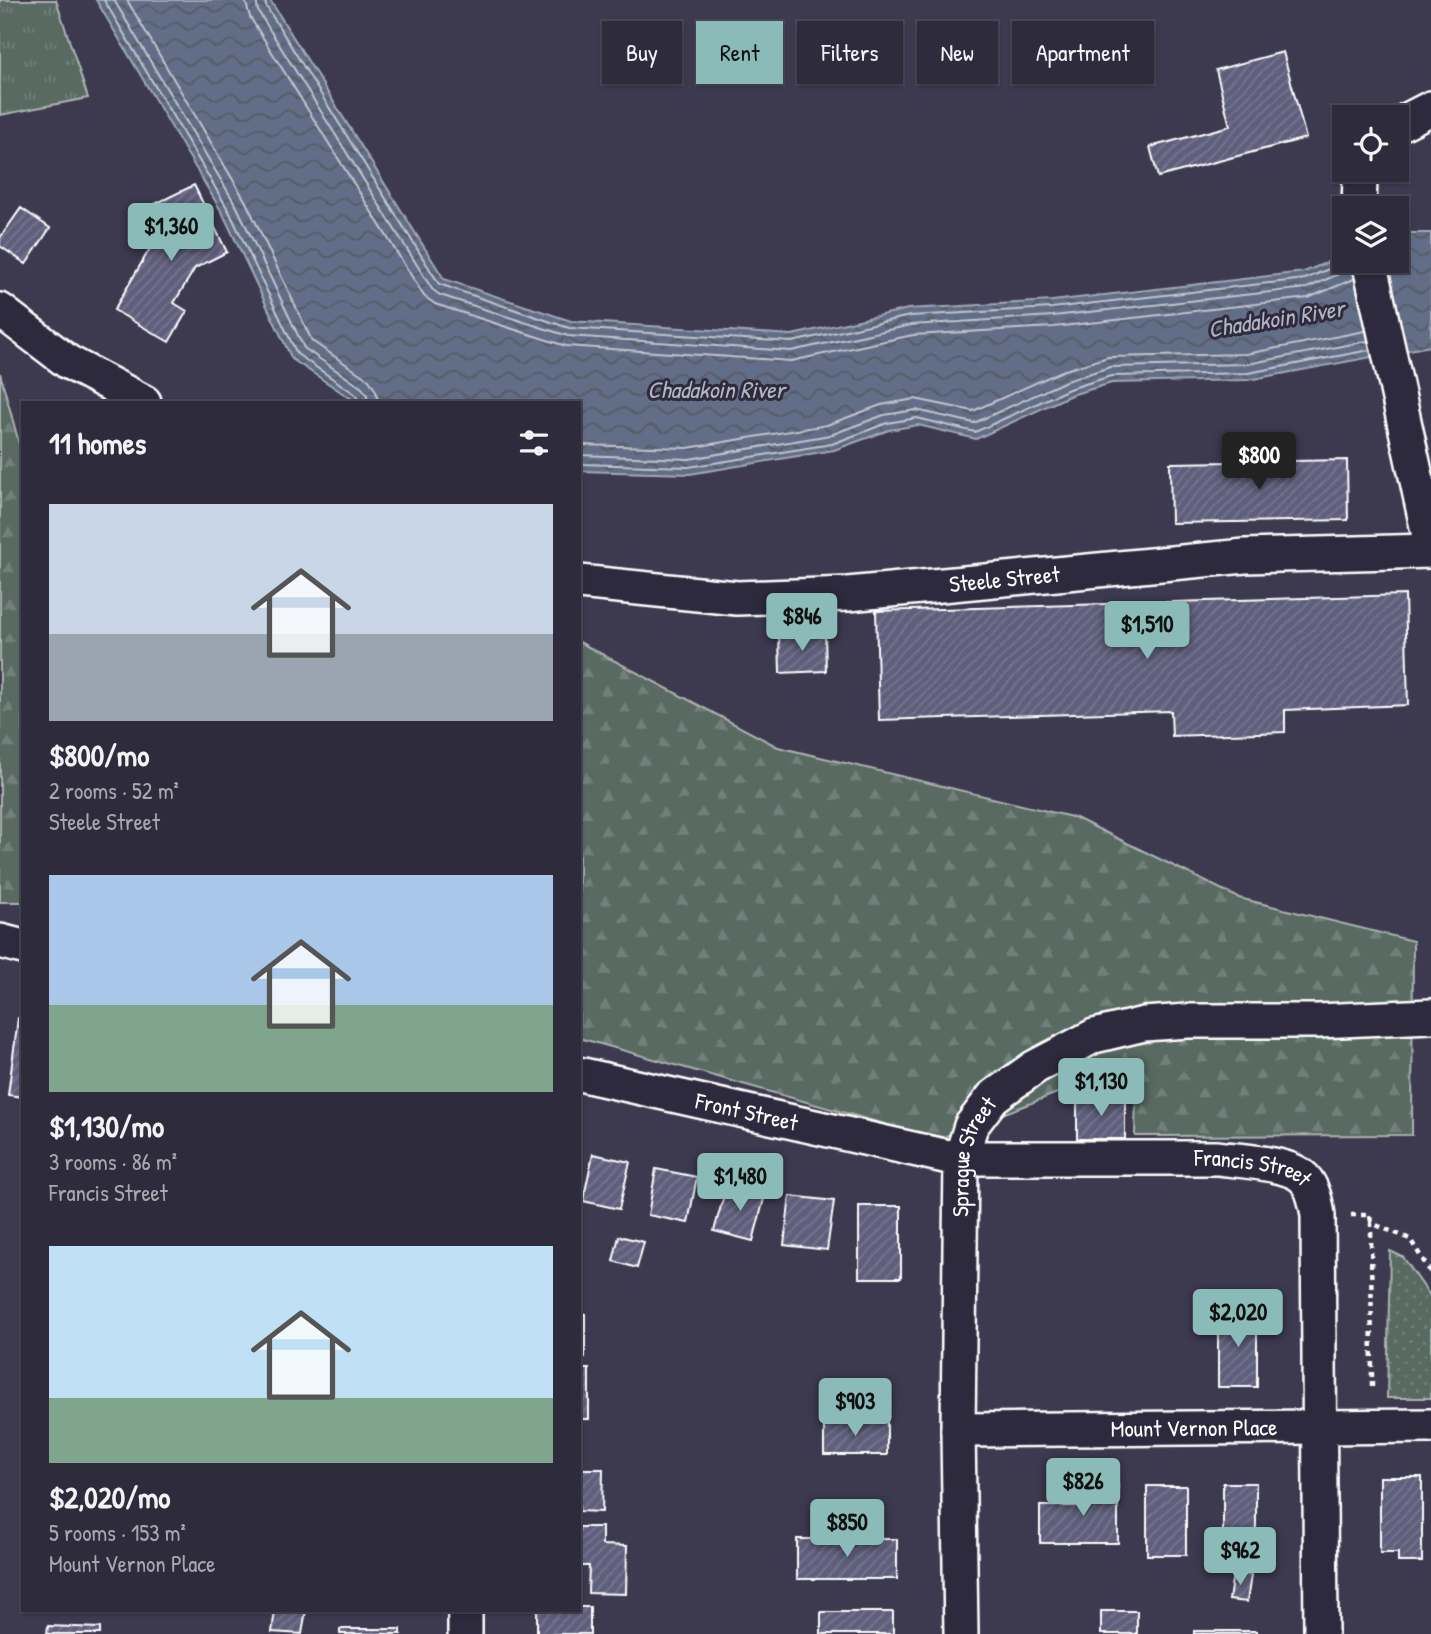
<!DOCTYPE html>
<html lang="en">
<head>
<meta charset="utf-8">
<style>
	:root { --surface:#2e2c3c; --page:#363443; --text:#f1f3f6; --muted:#a7a7af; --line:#494856; --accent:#8bbbb9 }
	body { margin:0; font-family:"Patrick Hand",sans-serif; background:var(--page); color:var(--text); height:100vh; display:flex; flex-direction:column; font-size:26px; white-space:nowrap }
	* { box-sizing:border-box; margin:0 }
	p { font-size:23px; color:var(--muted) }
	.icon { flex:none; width:38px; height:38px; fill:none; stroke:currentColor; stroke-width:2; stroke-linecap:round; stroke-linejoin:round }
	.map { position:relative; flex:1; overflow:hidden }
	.sheet { position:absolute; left:21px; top:401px; width:560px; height:1211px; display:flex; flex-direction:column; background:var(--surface); border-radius:0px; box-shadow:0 2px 5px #0004,0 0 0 2px var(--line) }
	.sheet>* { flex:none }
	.guide { position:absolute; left:602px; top:21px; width:665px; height:63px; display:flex; gap:14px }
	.tools { position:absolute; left:1332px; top:105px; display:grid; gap:14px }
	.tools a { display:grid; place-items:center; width:77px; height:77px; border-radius:0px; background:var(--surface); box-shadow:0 2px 5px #0004,0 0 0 2px var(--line); font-size:35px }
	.price { position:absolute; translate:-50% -60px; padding:0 16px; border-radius:7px; background:var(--accent); color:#111; font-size:23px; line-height:46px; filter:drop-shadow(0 2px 4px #0008) }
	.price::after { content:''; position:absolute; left:50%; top:42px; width:21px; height:16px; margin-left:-10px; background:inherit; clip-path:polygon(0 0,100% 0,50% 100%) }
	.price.current { background:#222; color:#fff }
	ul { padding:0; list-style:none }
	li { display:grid; align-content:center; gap:14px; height:371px; padding:0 28px }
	li span { display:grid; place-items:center; height:217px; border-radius:0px; color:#555 }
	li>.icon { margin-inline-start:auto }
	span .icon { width:126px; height:126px; fill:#fffc; stroke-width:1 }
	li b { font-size:30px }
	h2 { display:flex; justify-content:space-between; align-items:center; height:84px; padding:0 28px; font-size:30px }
	.pill { padding:0 24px; border-radius:0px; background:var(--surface); box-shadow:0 2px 5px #0004,0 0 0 2px var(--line); font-size:24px; line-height:63px }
	.pill.current { background:var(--accent); color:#111 }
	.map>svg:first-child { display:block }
</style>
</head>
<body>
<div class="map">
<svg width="1431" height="1634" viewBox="0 0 1431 1634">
	<defs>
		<pattern id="grass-dots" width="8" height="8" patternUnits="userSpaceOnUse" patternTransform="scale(1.75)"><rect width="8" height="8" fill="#586a62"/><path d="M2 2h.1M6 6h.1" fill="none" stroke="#71807a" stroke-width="1.8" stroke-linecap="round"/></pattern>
		<pattern id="forest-firs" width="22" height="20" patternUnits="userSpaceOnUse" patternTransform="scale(1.75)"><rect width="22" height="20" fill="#586a62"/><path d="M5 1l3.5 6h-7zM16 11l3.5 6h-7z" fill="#71807a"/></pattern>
		<pattern id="park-tufts" width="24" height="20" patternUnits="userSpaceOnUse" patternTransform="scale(1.75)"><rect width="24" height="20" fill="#586a62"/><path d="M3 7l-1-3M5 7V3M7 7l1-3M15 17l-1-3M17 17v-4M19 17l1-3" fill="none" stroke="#71807a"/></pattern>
		<pattern id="water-waves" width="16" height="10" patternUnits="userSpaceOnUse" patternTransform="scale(1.75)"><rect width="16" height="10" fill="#626e87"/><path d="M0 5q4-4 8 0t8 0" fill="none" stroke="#555a64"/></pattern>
		<pattern id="building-hatch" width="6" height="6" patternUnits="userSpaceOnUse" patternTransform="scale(1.75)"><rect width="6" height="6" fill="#5f5e7c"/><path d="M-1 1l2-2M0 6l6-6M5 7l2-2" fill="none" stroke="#777690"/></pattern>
	</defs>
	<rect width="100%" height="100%" fill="#3d3a50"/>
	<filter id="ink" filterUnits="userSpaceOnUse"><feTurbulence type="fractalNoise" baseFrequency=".0143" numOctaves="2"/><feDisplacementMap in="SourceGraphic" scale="14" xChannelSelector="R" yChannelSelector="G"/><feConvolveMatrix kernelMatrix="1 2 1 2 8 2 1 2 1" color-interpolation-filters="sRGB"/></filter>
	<g filter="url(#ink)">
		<!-- grass -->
		<path fill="url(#grass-dots)" stroke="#acb4b0" stroke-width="2" d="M1390,1251l13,6 28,40v101h-44z"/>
		<!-- forest -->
		<path fill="url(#forest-firs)" stroke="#acb4b0" stroke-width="2" d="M0,373l23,85v444h-23z
			M579,642l199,105 298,71 163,80 174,43 -1,194 -277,1 1,-46h-71l-127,49 -359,-101z"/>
		<!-- park -->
		<path fill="url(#park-tufts)" stroke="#acb4b0" stroke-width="2" d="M0,0h56l32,98 -88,17z"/>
		<!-- water -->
		<path fill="url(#water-waves)" stroke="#a1a8b7" stroke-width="2" d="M96,0h174l174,279 127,42 221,14 116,-26 144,-8 252,-29 40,-17v6h52l1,-28h34v113l-183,34 -136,3 -41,12 -95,44 -58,-14 -29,5 -55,20 -144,24 -111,-3v-69h-223l-64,-43 -69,-145z"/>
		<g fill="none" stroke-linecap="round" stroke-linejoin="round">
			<!-- shore -->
			<path stroke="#c0c5cf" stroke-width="2" d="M104,0l125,211 68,143 58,40 4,8
				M114,0l123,207 67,141 58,40 5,7v7
				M127,0l119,202 66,139 57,39 7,11 2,11
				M245,0l5,17 174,279 11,8 131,42 225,15 122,-26 141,-8 254,-29 46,-19
				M256,0l2,11 174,278 8,6 128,41 223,15 120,-26 142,-9 254,-28 45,-20
				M265,0l1,6 173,278 130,44 223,14 118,-26 142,-8 253,-29 43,-18
				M579,445l109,3 139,-23 54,-20 34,-6 58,12 89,-40 46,-14 138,-3 119,-23
				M579,455l110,4 141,-24 54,-20 32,-5 58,13 92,-42 44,-14 137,-3 121,-23
				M579,464l110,3 143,-23 55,-21 30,-5 58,14 94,-43 42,-13 137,-3 122,-23"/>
		</g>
		<!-- building -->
		<path fill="url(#building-hatch)" stroke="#fff" stroke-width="2" d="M1283,52l23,86 -148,39 -8,-30 80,-21 -14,-56z
			M194,185l33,67 -32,16 -21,35 13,8 -18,31 -55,-32 48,-82 -11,-22z
			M21,208l29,20 -24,36 -26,-18v-8z
			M1347,460l1,60 -177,3 -1,-60z
			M1405,595l3,110 -123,5v22l-113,4 -1,-25 -292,9 -3,-109z
			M825,634l1,37 -46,2 -1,-38z
			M18,1018h5v79l-15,-2z
			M1077,1097h48v42h-48z
			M593,1154l37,8 -11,47 -36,-8z
			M656,1169l41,8 -9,46 -40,-8z
			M727,1184l38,11 -12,46 -39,-10z
			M790,1196l44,5 -7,49 -43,-5z
			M859,1206h42v72h-42z
			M619,1236l25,6 -7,26 -24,-7z
			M579,1258h3v43h-3z
			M1218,1312h39v75h-39z
			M579,1314h6v44h-6z
			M579,1369h10v50h-10z
			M824,1420h63v35h-63z
			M579,1469h24l-1,43 -23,-1z
			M1380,1477h42v85h-24v-9h-18z
			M1223,1483h33v71h-33z
			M1080,1484h38v59h-78v-37h40z
			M1147,1486h39v69h-39z
			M579,1527h23v18l25,1 -1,48 -38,-1 1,-27h-10z
			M797,1539h100v40h-100z
			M1233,1573l18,2 -4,27 -18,-2z
			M579,1607h11v27h-53v-24h42z
			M275,1610h31l-4,24 -30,-2z
			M1101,1611h36v23h-36z
			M821,1612h72v22h-72z
			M48,1626l52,2v6h-53z
			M340,1629h61v5h-61z
			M1194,1631h63v3h-63z"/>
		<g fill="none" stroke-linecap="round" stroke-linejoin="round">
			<!-- minor casing -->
			<g stroke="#fff" stroke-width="38">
				<g id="minor">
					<path d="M1396,126l35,-18"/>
					<path d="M1359,208l1,-29 3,-9"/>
					<path d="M1369,261l62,284"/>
					<path d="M0,310l68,52 76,40"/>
					<path id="s1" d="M579,582l158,16 111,-4 397,-38 186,-5"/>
					<path d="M0,941l23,6"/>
					<path id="s2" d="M579,1074l374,84h264c22,3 71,4 87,20 9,9 12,25 14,37l3,419"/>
					<path id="s3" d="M958,1430l473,-4"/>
					<path d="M465,1610v24"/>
					<path id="s4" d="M961,1634l-3,-204 3,-272 10,-32 22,-29 42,-30 59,-31 50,-12 44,-3h130l113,-5"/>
				</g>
			</g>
			<!-- path -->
			<path stroke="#fff" stroke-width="4.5" stroke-dasharray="5 5" stroke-linecap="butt" d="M1351,1215h19l1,8
				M1372,1387l-1,-164 39,16 21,34"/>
			<!-- minor -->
			<use href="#minor" stroke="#2f2a3d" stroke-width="33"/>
		</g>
	</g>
	<g text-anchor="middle" stroke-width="6" stroke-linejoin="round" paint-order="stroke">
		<!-- street labels -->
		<g font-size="23" fill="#fff" stroke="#2f2a3d">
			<text dy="8" stroke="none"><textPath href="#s1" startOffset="427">Steele Street</textPath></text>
			<text dy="8" stroke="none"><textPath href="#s2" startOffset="172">Front Street</textPath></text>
			<text dy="8" stroke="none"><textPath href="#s4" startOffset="480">Sprague Street</textPath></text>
			<text dy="8" stroke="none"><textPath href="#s2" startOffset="684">Francis Street</textPath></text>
			<text dy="8" stroke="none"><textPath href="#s3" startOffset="236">Mount Vernon Place</textPath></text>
		</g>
		<!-- water labels -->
		<g font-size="24" font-style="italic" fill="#b0b6c3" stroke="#2f2a3d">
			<text transform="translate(1276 319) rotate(-9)" y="8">Chadakoin River</text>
			<text x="716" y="398">Chadakoin River</text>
		</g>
	</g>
</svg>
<div class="tools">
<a><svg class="icon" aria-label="locate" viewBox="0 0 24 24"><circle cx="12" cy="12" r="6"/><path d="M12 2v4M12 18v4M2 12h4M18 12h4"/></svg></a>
<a><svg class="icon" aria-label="layers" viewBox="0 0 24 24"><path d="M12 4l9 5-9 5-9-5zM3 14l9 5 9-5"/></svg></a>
</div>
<b class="price" style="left:171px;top:263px">$1,360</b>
<b class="price current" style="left:1259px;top:492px">$800</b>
<b class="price" style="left:802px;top:653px">$846</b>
<b class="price" style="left:1147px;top:661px">$1,510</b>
<b class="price" style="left:1101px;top:1118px">$1,130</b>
<b class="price" style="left:740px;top:1213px">$1,480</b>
<b class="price" style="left:1238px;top:1349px">$2,020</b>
<b class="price" style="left:855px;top:1438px">$903</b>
<b class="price" style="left:1083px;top:1518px">$826</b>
<b class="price" style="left:847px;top:1559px">$850</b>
<b class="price" style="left:1240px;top:1587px">$962</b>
<div class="guide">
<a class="pill">Buy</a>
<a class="pill current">Rent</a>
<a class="pill">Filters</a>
<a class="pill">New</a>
<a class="pill">Apartment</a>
</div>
<section class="sheet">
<h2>11 homes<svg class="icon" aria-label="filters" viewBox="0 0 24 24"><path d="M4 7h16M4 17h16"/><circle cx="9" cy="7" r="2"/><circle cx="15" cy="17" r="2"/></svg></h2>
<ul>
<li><span style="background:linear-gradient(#c9d6e8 60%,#9aa5b1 0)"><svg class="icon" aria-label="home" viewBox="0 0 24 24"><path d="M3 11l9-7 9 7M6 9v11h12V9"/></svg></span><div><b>$800/mo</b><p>2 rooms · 52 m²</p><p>Steele Street</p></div></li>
<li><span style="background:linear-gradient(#a9c7e8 60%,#7fa58c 0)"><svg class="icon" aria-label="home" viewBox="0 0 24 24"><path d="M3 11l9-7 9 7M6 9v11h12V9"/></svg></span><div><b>$1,130/mo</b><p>3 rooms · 86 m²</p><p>Francis Street</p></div></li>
<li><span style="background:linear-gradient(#bfe0f5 70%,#7fa58c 0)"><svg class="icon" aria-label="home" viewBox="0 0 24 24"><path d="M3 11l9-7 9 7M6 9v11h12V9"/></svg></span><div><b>$2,020/mo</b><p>5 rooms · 153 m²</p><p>Mount Vernon Place</p></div></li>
</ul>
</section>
</div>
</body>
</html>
